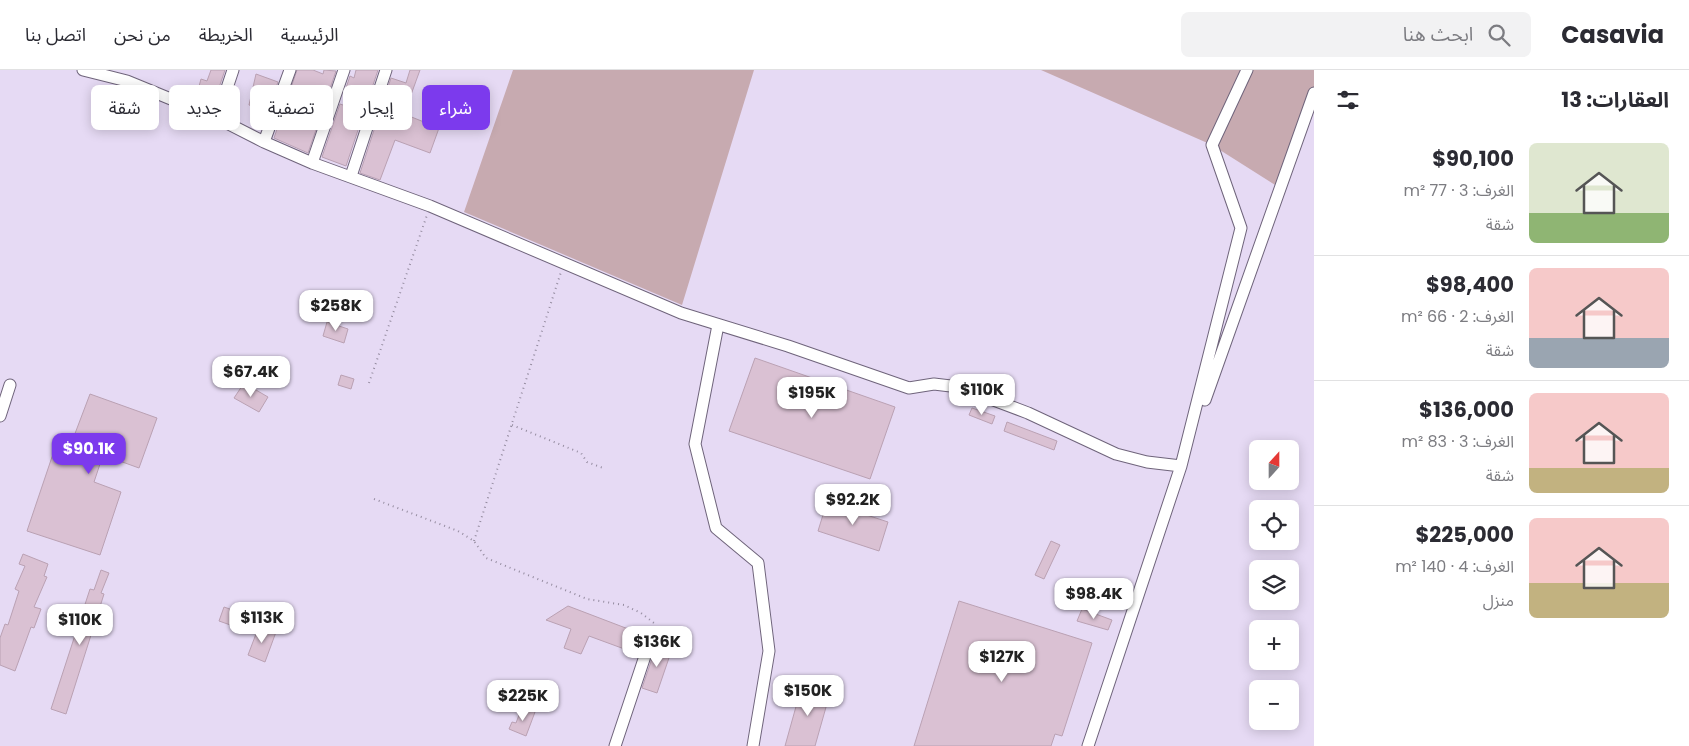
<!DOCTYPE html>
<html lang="ar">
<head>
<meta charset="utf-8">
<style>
	:root { --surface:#fff; --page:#f2f2f3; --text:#2b2b33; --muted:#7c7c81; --line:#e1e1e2; --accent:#7c3aed }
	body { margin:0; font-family:Poppins,"Noto Sans Arabic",sans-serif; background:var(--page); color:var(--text); direction:rtl; height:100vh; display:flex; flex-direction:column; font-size:19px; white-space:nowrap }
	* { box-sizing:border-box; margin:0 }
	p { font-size:16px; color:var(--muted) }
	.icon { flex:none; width:28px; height:28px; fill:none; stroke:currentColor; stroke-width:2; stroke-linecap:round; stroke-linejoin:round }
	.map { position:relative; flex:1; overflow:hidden; direction:ltr }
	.sheet { display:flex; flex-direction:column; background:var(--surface); width:375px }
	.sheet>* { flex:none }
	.banner { position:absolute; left:15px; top:15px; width:475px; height:45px; direction:rtl; display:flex; gap:10px }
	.needle { width:32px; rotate:21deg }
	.fabs { position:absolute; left:1249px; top:370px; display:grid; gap:10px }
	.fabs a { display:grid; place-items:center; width:50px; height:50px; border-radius:8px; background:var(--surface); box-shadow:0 2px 12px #0003; font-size:25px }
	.price { position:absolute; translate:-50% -42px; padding:0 11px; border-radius:10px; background:#fff; color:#222; font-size:16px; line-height:32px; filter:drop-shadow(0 1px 2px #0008) }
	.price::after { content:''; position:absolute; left:50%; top:30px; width:15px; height:11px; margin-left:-8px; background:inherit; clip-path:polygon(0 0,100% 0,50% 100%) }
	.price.on { background:var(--accent); color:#fff }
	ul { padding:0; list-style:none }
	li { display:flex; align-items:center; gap:15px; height:125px; padding:0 20px }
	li+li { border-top:1px solid var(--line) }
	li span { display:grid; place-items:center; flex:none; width:140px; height:100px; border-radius:8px; color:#555 }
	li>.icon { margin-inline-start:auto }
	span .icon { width:60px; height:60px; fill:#fffc; stroke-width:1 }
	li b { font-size:21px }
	h2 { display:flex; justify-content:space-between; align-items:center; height:60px; padding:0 20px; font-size:21px }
	.tag { padding:0 18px; border-radius:8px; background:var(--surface); box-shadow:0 2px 12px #0003; font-size:18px; line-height:45px }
	.tag.on { background:var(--accent); color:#fff }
	header { display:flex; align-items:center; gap:30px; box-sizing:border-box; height:70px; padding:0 25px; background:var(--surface); border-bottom:1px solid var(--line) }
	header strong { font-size:24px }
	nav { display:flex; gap:28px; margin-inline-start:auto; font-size:18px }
	.search { width:350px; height:45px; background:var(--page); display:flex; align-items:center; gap:12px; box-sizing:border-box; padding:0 18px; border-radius:8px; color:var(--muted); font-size:19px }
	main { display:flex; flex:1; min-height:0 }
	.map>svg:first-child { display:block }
</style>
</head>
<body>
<header>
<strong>Casavia</strong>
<div class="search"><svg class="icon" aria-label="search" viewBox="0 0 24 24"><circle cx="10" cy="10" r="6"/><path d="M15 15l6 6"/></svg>ابحث هنا</div>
<nav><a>الرئيسية</a><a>الخريطة</a><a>من نحن</a><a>اتصل بنا</a></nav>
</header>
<main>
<section class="sheet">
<h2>العقارات: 13<svg class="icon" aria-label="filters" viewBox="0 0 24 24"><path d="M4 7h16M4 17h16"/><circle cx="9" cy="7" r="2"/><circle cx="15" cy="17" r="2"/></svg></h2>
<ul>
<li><span style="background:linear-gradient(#dfe7d0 70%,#8fb573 0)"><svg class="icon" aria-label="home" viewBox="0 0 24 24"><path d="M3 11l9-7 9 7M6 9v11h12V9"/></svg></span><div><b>$90,100</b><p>الغرف: 3 · 77 m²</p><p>شقة</p></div></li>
<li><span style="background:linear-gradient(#f6c9c9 70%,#9aa5b1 0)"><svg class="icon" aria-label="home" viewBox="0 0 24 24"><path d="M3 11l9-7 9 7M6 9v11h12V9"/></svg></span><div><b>$98,400</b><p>الغرف: 2 · 66 m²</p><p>شقة</p></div></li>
<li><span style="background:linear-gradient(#f6c9c9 75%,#c2b280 0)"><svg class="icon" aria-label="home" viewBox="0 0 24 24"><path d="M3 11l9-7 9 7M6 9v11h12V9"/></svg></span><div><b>$136,000</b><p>الغرف: 3 · 83 m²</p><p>شقة</p></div></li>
<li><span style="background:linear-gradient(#f6c9c9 65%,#c2b280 0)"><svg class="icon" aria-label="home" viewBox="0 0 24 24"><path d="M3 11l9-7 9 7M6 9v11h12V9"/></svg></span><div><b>$225,000</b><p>الغرف: 4 · 140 m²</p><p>منزل</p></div></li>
</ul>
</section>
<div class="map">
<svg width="1314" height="676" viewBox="0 0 1314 676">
	<rect width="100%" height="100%" fill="#e6daf4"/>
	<!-- green -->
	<path fill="#c7aab0" d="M513,0h241l-72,235 -218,-93z
		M1041,0h273v18l-34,100 -68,-43z"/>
	<!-- building -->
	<path fill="#dac1d3" stroke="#baa1b3" d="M211,0h14l-13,38 -17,-7 6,-22 6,2z
		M297,0h16l10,4 1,-4 12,1 -28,82 -34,-15z
		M356,0h22l-32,96 -24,-9 18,-53 15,5 6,-15 -15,-6 4,-12 4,2z
		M410,0h10l-16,44 35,14 -9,25 -35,-13 -15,40 -20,-7 31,-95 15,5z
		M256,4l22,8 -11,29 -18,-6z
		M327,252l21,7 -4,14 -21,-7z
		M755,288l140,49 -25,72 -141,-48z
		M341,305l13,4 -3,10 -13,-4z
		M244,313l24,14 -9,15 -25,-14z
		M90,324l67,24 -18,50 -36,-13 -9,27 27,10 -21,63 -73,-24 28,-83 13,4z
		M972,338l23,8 -3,8 -23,-9z
		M1007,352l50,19 -3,9 -50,-19z
		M827,432l61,20 -9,29 -61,-20z
		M1051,471l9,4 -16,34 -9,-4z
		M23,484l25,10 -4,12 3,1 -13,30 7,2 -7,19 -3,-1 -16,44 -15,-6v-27l5,-14 3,1 11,-34 -4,-2 10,-23 -6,-2z
		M101,500l8,3 -8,20 3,1 -38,120 -15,-5 39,-120 4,1z
		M959,531l133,42 -30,93 -7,-2 -4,12h-137z
		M568,536l76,29 -6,19 -49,-18 -8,18 -17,-6 7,-19 -25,-9z
		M224,537l20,7 -5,14 -20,-7z
		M1082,539l30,11 -4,10 -31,-9z
		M259,556l17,6 -11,30 -17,-7z
		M657,574l15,5 -15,44 -15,-5z
		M802,615l28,8 -15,53h-30z
		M522,637l13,5 -9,24 -17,-7 3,-7 4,1z"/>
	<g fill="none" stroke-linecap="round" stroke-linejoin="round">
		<!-- minor casing -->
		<g stroke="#6f647b" stroke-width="13">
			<path id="minor" d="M83,0l44,11 90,37 47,24 48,21 118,43 251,107 107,33 121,42 25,-4 25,3 69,26 88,41 31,8 34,4
				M217,48l16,-48
				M264,72l26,-72
				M312,93l32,-93
				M351,106l35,-106
				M718,255l-23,119 21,84 42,35 11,88 -16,95
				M1205,330l109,-307
				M0,346l10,-31
				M615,676l36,-108
				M1088,676l93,-280 60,-238 -29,-83 35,-75"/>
		</g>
		<!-- path -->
		<path stroke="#958ca0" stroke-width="2" stroke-dasharray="1 4" stroke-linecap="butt" d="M369,313l58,-168
			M512,355l69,28 6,9 16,6
			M374,429l84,32 16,10 12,17 101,41 37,6 17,8 13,10v7
			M474,471l87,-269"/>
		<!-- minor -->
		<use href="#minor" stroke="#fff" stroke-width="11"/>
	</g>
</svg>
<div class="fabs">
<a><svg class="needle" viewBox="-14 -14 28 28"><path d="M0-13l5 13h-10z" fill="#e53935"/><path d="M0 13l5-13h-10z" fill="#7c7c81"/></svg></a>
<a><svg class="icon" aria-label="locate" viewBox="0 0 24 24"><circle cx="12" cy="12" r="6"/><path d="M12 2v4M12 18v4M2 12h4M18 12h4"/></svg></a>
<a><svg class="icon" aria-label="layers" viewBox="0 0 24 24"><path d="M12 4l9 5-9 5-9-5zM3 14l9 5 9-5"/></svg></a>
<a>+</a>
<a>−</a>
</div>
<b class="price" style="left:336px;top:262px">$258K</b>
<b class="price" style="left:251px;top:328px">$67.4K</b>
<b class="price" style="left:982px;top:346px">$110K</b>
<b class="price" style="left:812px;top:349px">$195K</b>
<b class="price on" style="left:89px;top:405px">$90.1K</b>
<b class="price" style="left:853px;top:456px">$92.2K</b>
<b class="price" style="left:1094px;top:550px">$98.4K</b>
<b class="price" style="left:262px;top:574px">$113K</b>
<b class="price" style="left:80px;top:576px">$110K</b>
<b class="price" style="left:657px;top:598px">$136K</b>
<b class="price" style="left:1002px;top:613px">$127K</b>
<b class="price" style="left:808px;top:647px">$150K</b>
<b class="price" style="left:523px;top:652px">$225K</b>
<div class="banner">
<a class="tag on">شراء</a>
<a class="tag">إيجار</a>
<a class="tag">تصفية</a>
<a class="tag">جديد</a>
<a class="tag">شقة</a>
</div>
</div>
</main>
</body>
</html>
